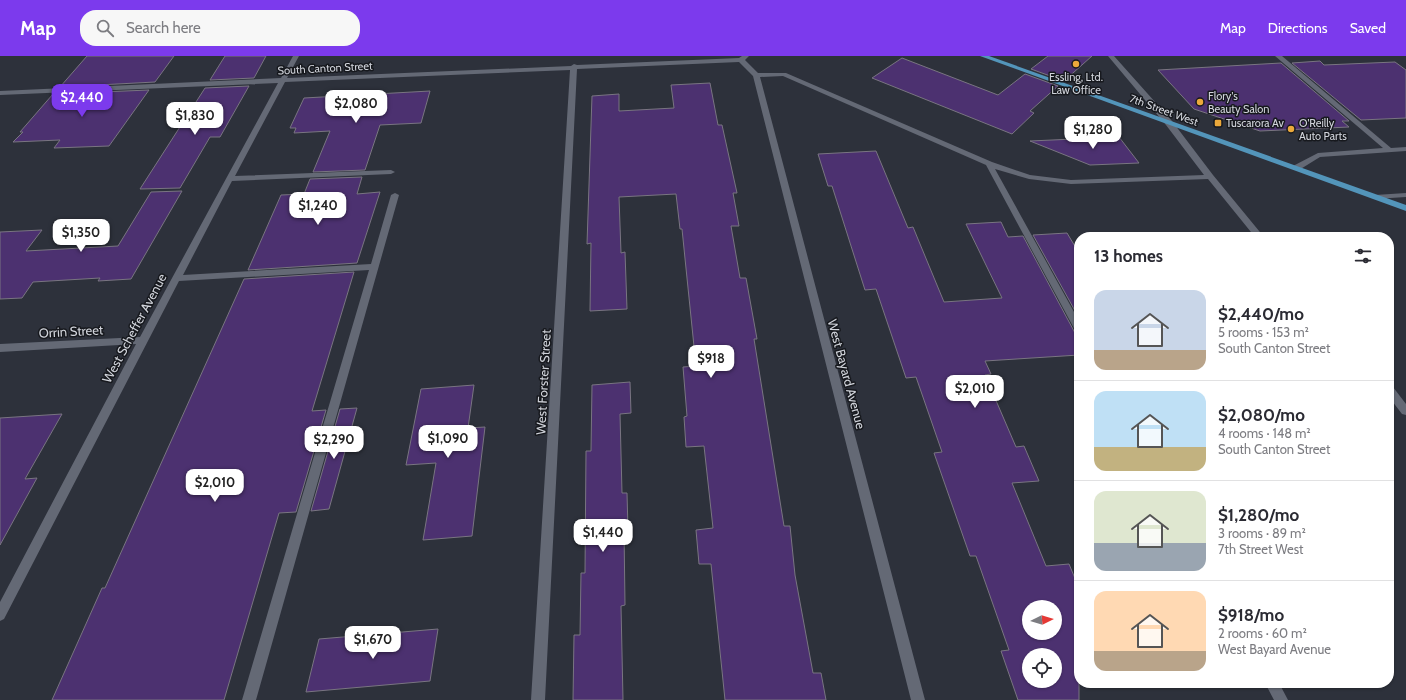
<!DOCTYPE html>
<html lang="en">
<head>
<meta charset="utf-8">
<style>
	:root { --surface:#fff; --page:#f7f7f7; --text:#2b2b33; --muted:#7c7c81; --line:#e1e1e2; --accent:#7c3aed }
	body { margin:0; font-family:Cabin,sans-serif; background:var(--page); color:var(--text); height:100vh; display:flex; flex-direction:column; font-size:15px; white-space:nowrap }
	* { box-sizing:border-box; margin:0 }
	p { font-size:13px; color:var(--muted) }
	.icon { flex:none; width:22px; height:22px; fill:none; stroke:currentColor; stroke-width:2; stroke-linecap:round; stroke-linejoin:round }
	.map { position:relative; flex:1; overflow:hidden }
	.drawer { position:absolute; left:1074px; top:176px; width:320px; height:456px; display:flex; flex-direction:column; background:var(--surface); border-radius:16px; box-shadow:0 1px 3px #0004 }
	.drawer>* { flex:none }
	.needle { width:26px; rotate:85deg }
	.controls { position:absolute; left:1022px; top:544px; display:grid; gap:8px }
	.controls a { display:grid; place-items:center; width:40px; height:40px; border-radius:50%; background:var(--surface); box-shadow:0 1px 3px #0004; font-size:20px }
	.price { position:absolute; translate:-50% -34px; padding:0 9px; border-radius:8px; background:#fff; color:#222; font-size:13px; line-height:26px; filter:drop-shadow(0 1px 2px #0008) }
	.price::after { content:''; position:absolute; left:50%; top:24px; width:12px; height:9px; margin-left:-6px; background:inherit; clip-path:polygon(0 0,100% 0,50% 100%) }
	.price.on { background:var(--accent); color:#fff }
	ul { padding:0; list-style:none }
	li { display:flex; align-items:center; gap:12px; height:100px; padding:0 20px }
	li+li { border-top:1px solid var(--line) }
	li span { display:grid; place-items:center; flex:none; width:112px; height:80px; border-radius:12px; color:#555 }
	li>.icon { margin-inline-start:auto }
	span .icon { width:48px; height:48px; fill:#fffc; stroke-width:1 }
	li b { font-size:17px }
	h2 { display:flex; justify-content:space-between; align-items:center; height:48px; padding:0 20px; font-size:17px }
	header { display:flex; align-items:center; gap:24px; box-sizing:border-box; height:56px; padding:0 20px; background:var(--accent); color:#fff }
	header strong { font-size:19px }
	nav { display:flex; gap:22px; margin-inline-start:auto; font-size:14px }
	.search { width:280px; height:36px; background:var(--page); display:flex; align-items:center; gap:10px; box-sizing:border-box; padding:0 14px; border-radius:16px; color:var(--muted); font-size:15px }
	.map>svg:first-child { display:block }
</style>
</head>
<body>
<header>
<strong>Map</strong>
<div class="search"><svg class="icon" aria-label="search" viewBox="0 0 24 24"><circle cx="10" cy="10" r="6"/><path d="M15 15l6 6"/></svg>Search here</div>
<nav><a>Map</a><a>Directions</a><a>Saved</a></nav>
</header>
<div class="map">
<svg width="1406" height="644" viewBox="0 0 1406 644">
	<rect width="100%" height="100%" fill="#2d313b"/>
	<!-- building -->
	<path fill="#4c3170" stroke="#797581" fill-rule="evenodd" d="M87,0h87l-19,26 -95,5z
		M225,0h41l-12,22 -44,2z
		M1048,0h44l-28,25 -33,-12z
		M902,2l96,37 27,-21 33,12 -28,25 4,2 -22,21 -140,-56z
		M1320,5l4,4 71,-3 11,8v48l-45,2 -69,-57z
		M1281,7l68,58h-7l7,6 -89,4 -66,-22 -36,-39z
		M710,27l8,42h4l15,68h-4l6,33h-8l9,52h6l11,61h-3l30,187h6l5,49 18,98h8l5,27h-101l-14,-136h-12l-3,-34 17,-2 -9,-82 -18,1 -2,-30 3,-1 -4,-49 13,-1 -14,-137h-2l-4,-35 -57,3 2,56 4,-1 2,57 -37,2 1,-68 -4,1 5,-148 27,-2v17l55,-3 -3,-23z
		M249,30l-29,51h-10l-30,51 -40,1 65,-101z
		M149,34l-40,56 -55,2 6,-8 -47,2 10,-10h-3l33,-38z
		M430,35l-9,32 -41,2 -15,45 -52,2 17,-41 -36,2 2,-5h-6l14,-30z
		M1119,81l20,26 -49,2 -60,-24z
		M876,95l32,77 5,-1 31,75 58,-4 -36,-74 35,-2 7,15 15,-1 52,97 4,1v21l-94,6 6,13 -6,1 31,72 8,-1 15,35 -27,2 34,83 23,-2 10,24v112h-61l-17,-49 8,-1 -33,-94h-6l-36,-103 8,-1 -26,-75 -10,1 -30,-89 -11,1 -33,-104h-4l-10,-32zM1029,551h26v26h-26zM1029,599h26v26h-26z
		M362,121l-5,17 23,-2 -23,71 -109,7 33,-75 23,-1 6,-15z
		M182,135l-51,88 -33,2 2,-3 -67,4 -11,16 -22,1v-67l42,-2 -16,21 92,-5 33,-54z
		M1067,177l12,20v65l-46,-83z
		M354,216l-42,139 14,-1 -30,102 -17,1 -55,187h-172l50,-112h3l139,-309z
		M630,326l1,31 -11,1 2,79h5l1,37h-4l1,75 -4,1 2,94h-50l1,-65h6l1,-62h4l1,-122h5l1,-66z
		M474,329l-6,43 17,-1 -13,109 -49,4 13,-77 -30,2 15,-76z
		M357,352l-28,101 -18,2 29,-102z
		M62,358l-37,65 12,-1 -37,67v-127z
		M438,573l-8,52 -124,11 13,-53z"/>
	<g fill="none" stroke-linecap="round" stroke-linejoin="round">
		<!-- minor -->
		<path fill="#646975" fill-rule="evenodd" d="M293,0h6l-12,22 284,-12 3,-2 3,1 162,-7 3,-2h7l-4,4 13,13h28l206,89 38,13 41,5 133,-5 -38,-50 -58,-69h6l58,65 41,54 51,62h-9l-47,-58 -137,5 -42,-5 -34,-10 84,152v12l-3,-1 -90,-167 -203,-89 -23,1 165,623h-14l-158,-624 -14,-14 -162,7 -32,631h-14l39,-630 -285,12 -50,94 156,-6 4,2 -4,2 -159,7 -49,94 188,-11 20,-69 4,-2 4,2 -143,505h-14l127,-430 -190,11 -175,338 -4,2v-19l136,-258 -136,8v-8l140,-7 138,-254 -278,12v-4l281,-13z
			M1275,0h7l109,92 15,-1v4l-86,6 -21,13h-6v-4l25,-13 65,-5z
			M1406,137v4l-31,2 -4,-2 4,-2z
			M1389,330l4,1 13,17v11l-4,-1 -13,-17z
			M1265,627h14l9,17h-14z"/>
		<!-- major -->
		<path fill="#5395ba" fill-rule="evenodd" d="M980,0h9l417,149v6z"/>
	</g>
	<!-- markers -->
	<g fill="#eca93b" stroke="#17191e" stroke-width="1.5">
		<circle cx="1076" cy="8" r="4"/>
		<circle cx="1200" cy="46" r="4"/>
		<rect x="1214" y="63" width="8" height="8" rx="2"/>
		<circle cx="1291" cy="73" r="4"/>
	</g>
	<g text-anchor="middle" stroke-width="3" stroke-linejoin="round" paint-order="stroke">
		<!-- far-street labels -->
		<g font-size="11" fill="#d1d4db" stroke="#17191e">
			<text transform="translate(325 12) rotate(-3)" y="4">South Canton Street</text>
			<text transform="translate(1164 54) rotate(20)" y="4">7th Street West</text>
		</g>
		<!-- far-poi labels -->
		<g font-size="11" fill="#d1d4db" stroke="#17191e" text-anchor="start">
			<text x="1076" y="25" text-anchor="middle">Essling, Ltd.<tspan x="1076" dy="13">Law Office</tspan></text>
			<text x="1208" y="44">Flory's<tspan x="1208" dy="13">Beauty Salon</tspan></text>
			<text x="1226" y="71">Tuscarora Av</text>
			<text x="1299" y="71">O'Reilly<tspan x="1299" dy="13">Auto Parts</tspan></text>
		</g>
		<!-- street labels -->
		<g font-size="13" fill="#d1d4db" stroke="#17191e">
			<text transform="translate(134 272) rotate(-62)" y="5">West Scheffer Avenue</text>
			<text transform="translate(71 275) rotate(-3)" y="5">Orrin Street</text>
			<text transform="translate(847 318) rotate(75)" y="5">West Bayard Avenue</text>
			<text transform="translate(543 326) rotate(-87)" y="5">West Forster Street</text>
		</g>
	</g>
</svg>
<div class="controls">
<a><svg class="needle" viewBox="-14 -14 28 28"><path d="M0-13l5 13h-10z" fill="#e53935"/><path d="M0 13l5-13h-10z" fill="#7c7c81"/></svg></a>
<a><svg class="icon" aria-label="locate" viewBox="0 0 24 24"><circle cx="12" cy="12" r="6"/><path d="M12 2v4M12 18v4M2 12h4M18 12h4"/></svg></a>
</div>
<b class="price on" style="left:82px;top:62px">$2,440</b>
<b class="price" style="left:356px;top:68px">$2,080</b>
<b class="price" style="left:195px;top:80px">$1,830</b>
<b class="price" style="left:1093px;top:94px">$1,280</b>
<b class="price" style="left:318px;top:170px">$1,240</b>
<b class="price" style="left:81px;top:197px">$1,350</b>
<b class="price" style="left:711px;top:323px">$918</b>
<b class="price" style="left:975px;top:353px">$2,010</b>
<b class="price" style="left:448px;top:403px">$1,090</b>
<b class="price" style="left:334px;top:404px">$2,290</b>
<b class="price" style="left:215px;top:447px">$2,010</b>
<b class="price" style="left:603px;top:497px">$1,440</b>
<b class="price" style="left:373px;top:604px">$1,670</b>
<section class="drawer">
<h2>13 homes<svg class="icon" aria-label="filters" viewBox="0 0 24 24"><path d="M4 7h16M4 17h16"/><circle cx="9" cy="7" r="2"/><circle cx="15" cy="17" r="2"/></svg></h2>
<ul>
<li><span style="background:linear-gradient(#c9d6e8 75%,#b9a48a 0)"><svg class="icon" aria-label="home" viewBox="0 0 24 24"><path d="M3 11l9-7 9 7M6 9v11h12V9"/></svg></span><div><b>$2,440/mo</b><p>5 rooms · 153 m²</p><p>South Canton Street</p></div></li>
<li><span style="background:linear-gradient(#bfe0f5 70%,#c2b280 0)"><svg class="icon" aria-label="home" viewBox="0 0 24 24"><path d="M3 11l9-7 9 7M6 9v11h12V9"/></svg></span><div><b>$2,080/mo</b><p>4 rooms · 148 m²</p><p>South Canton Street</p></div></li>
<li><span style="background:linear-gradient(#dfe7d0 65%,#9aa5b1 0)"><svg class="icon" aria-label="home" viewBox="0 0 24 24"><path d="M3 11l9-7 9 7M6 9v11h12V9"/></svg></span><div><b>$1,280/mo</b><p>3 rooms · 89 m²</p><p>7th Street West</p></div></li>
<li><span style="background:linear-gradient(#ffd9b3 75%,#b9a48a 0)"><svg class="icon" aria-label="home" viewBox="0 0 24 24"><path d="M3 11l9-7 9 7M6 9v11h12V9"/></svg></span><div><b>$918/mo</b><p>2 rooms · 60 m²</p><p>West Bayard Avenue</p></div></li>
</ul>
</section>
</div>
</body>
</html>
